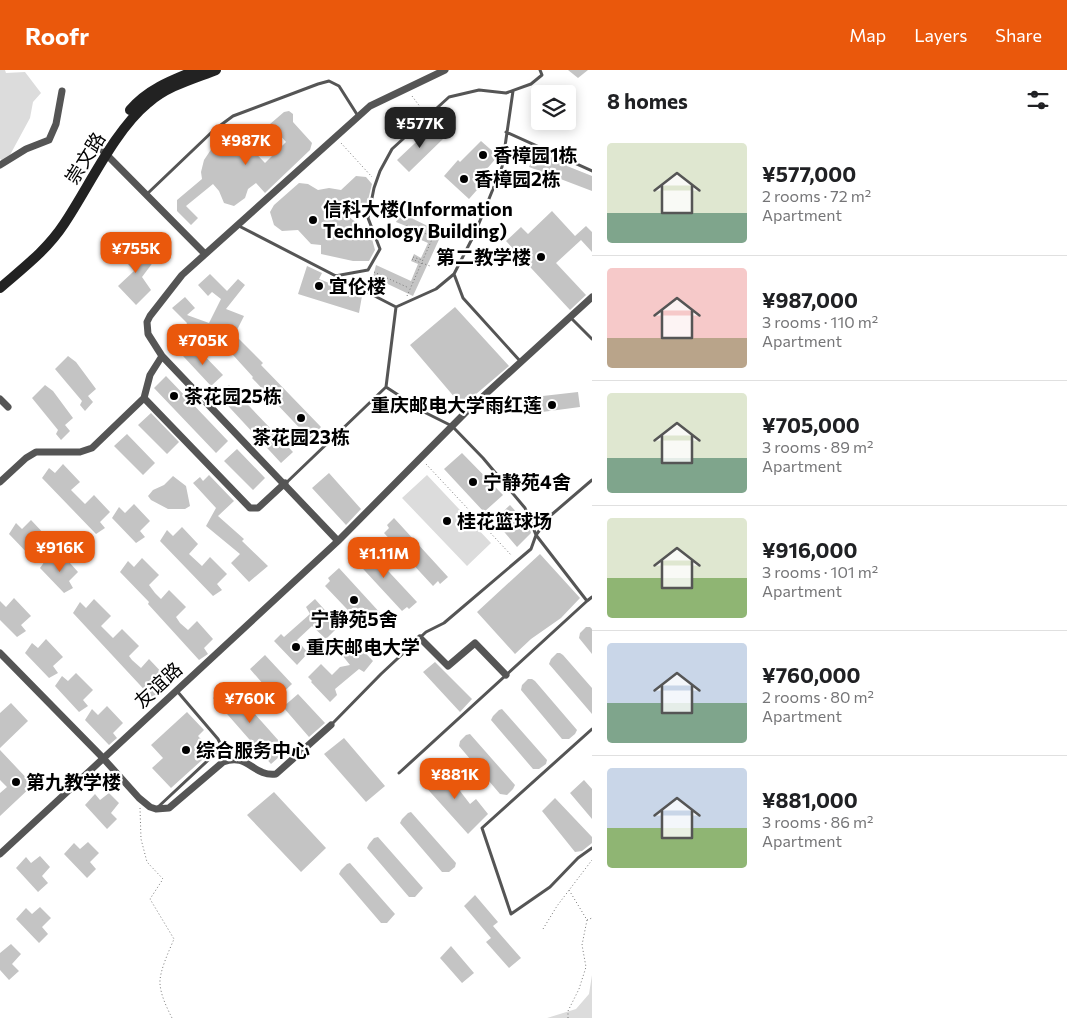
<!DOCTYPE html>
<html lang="en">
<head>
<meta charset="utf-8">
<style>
	:root { --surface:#fff; --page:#f6f6f6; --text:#202124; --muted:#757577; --line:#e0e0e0; --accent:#ea580c }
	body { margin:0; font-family:Commissioner,"Noto Sans SC",sans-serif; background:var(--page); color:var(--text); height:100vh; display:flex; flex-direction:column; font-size:19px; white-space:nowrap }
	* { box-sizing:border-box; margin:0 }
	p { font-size:16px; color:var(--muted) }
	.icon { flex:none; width:28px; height:28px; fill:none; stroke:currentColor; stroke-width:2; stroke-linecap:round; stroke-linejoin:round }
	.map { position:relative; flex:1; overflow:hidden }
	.drawer { display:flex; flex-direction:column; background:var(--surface); width:475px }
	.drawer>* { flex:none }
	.fabs { position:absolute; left:531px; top:15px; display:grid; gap:10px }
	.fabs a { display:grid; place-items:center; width:45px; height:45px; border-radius:5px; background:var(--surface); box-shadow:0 2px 12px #0003; font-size:25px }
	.price { position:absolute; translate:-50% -42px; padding:0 11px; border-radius:10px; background:var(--accent); color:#fff; font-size:16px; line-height:32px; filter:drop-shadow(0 1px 2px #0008) }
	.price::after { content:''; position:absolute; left:50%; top:30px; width:15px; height:11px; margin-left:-8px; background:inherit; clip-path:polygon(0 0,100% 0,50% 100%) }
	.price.current { background:#222; color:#fff }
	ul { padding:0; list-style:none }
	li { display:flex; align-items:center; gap:15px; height:125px; padding:0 15px }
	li+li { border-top:1px solid var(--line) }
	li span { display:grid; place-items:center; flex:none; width:140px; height:100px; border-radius:5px; color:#555 }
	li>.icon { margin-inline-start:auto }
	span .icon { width:60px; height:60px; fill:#fffc; stroke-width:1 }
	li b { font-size:21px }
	h2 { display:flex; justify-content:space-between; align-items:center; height:60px; padding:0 15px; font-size:21px }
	header { display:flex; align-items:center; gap:30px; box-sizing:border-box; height:70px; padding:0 25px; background:var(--accent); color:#fff }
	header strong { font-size:24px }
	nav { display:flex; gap:28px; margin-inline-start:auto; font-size:18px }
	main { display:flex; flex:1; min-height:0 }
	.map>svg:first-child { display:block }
</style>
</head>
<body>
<header>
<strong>Roofr</strong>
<nav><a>Map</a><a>Layers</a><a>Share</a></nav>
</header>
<main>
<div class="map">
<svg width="592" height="948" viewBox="0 0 592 948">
	<rect width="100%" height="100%" fill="#fff"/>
	<!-- green -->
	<path fill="#dcdcdc" d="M0,0h5l1,3 19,-1 16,21 -8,9 -3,16 -20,37 -6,7 -4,-3z
		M427,405l64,68 -24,23 -65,-68z
		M592,905v43h-45l29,-9 13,-15z"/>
	<!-- building -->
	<path fill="#c4c4c4" d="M568,0h20l-10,8z
		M289,41l4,3v8l19,21 -2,7 -43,41 -2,2 -9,-10 -8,6 -3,9 -11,8 -10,-3 -5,-12 -6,-7 -27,22 12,12 -7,7 -14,-14v-11l25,-21 -1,-7 3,-12 8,-12 12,-11 4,5 8,-9 29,30 21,-21 -16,-18 14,-12z
		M432,57l12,11 -35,34 -12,-12z
		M481,71l17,15 -19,22 5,4 -15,17 -25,-23 14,-16 2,2z
		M536,81l31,13v2l25,10v15l-63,-24z
		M356,106l10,1 6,7 -6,24 -18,8 15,12 9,11 3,11 -6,11h-16l-32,-7v-9l-10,-1 -13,-14 -16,1 -8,-6 -4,-13 4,-7 25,-22 9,1 10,6 11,-2 12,2z
		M552,141l23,25 11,-10 6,6v20l-11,-12 -25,23 30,32 -16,15 -64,-69 15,-14 7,7z
		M401,143l41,20 -29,63 -40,-19 3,-12 35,16 7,-17 -7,-3 3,-7 7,4 7,-15 -25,-11 3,-6 -10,-4z
		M135,172l19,19 -12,16 9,13 -15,15 -18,-19 16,-15 -12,-14z
		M307,196l15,7 -3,6 43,17 -3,17 -61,-19z
		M210,204l17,17 11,-12 7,6 -19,24 18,7 -8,16 -13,-8 -3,11 -19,-6 -3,6 -14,-6 3,-6 -15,-15 13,-11 10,11 -8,7 22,8 12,-24 -9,-7 -4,4 -10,-11z
		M455,237l54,59 -47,40 -52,-61z
		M234,264l29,29 -2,2 60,62 -11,12 -58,-61 1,-1 -30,-33z
		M194,275l29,30 -12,11 -28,-30z
		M68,286l8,6 20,27 -8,7 5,6 -8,9 -5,-6 2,-4 -27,-32z
		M166,306l62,65 -12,12 -62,-65z
		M45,315l8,6 20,27 -8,7 5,6 -9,9 -5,-6 2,-4 -26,-32z
		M229,315l64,67 -12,11 -63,-68z
		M578,322l2,15 -53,7 -2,-5v-11z
		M151,343l28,29 -12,12 -29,-29z
		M127,364l28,29 -12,12 -29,-29z
		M237,379l28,29 -12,12 -29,-29z
		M462,383l41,42 -19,17 -40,-43z
		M63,394l17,18 -9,8 14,14 9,-9 16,17 -10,10 5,6 -9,6 -54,-56 7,-10 6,5z
		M329,403l32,36 -15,16 -34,-37z
		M209,405l25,26 -16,15 26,23 -2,2 26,25 -19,16 -18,-19 9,-9 -34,-28 10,-18 -23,-25 7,-6 3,4z
		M173,406l13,10 4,20 -5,3h-17l-17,-9 -3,-4 5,-6 11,-5z
		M134,434l16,17 -10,10 5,6 -9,6 -24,-25 7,-11 6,6z
		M510,435l19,21 2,7 -14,14 -23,-27z
		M394,448l54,59 -8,7 -2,-3 -5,5 -49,-53 5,-5 -2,-3z
		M31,450l16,17 -10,10 5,6 -9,6 -24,-25 7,-11 6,6z
		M182,457l16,17 -9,10 13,12 8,-9 17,17 -10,10 5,6 -9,6 -53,-55 7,-11 6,6z
		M363,474l54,58 -8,7 -2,-2 -5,4 -49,-53 5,-5 -2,-2z
		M62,484l16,18 -9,9 4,7 -9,5 -24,-25 7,-10 6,5z
		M540,484l40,44 -19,20 -30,21 -16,15 -38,-42z
		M142,488l17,17 -10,10 6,8 6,6 8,-9 17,17 -10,10 4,6 8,7 9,-9 16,18 -9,9 4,6 -9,6 -51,-56 1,-2 -29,-30 8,-11 6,6z
		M339,498l43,47 -6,11 -4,1 -9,-1 -38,-40 5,-5 -2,-3z
		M14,528l17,18 -10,9 5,6 -9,6 -17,-17v-19l6,6z
		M94,529l17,17 -10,10 12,12 9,-9 17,17 -10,10 3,4 9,8 8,-9 17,18 -10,9 5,6 -9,6 -79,-85 7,-11 6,6z
		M315,529l24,27 -13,13 -14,-13 -15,14 11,13 -11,12 -23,-24 7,-7 3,3 26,-23 -4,-7z
		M586,557h4l2,2v25l-13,-16 1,-5z
		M351,568l22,23 -9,11 -5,-3 -24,20 2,6 -7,7 -19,-20 1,-1 -4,-4 13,-13 11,11 8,-8 10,-2 -12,-15z
		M46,569l17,18 -10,9 5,7 -9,5 -24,-25 7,-10 6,5z
		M557,583h3l3,2 29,33v26l-43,-50 2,-5z
		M265,585l27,29 -16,15 -26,-30z
		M435,592l37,37 -12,13 -37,-40z
		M76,603l17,17 -10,10 5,6 -9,6 -24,-26 7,-10 6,5z
		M528,609h4l3,2 42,49 -2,4 -6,5h-7l-41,-49 1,-5z
		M228,614l59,66 -16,14 -58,-66z
		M298,624l27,29 -16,14 -26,-30z
		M11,633l17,18 -28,27v-35z
		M107,636l16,17 -10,10 4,5 -8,7 -24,-25 7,-11 6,6z
		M502,639l45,51 -1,4 -7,5h-6l-42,-49 2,-4 6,-6z
		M187,642l17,18 -6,6 14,15 -41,37 -19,-20 11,-10 -12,-13z
		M470,664l45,51 -2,4 -6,6 -7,-1 -41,-48 1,-5 6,-6z
		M344,668l41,48 -19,16 -42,-48z
		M0,680l33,35 -33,31v-23l7,-6 -7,-7z
		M446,696l15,17 -4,4 13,17 6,-5 12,15 -20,20 -45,-50z
		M584,710l8,9v30l-22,-26z
		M274,722l52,56 -25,24 -54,-57z
		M109,723l10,10 -8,10 6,6 -10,10 -22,-24 10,-11 5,6z
		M555,728l37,39v6l-10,8 -7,1 -33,-41z
		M411,742l45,51 -1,4 -6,5h-7l-42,-49 2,-4 6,-6z
		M378,767l45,51 -8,9h-6l-42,-49 2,-4 5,-6z
		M88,772l11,11 -9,9 6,7 -9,9 -23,-24 10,-11 6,6z
		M40,786l10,11 -8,9 6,7 -10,9 -22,-24 10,-11 5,6z
		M350,793l45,51 -8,9h-6l-42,-49 2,-4 6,-6z
		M475,825l23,27 -5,4 28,32 -12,10 -23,-26 5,-4 -27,-32z
		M40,837l11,11 -9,9 6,7 -9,9 -23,-24 10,-11 6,6z
		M11,874l10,10 -9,10 7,7 -10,9 -9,-10v-17z
		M451,876l23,27 -12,10 -22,-25z"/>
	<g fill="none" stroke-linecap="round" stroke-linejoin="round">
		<!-- path -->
		<path stroke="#777" stroke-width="1" stroke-dasharray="1 2.5" stroke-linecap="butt" d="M412,26l12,16
			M341,73l31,34
			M404,162l3,-7 26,12 3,-7
			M413,187l9,3
			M412,189l9,4
			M422,193l8,3
			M374,202l35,16
			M407,226l26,-59
			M426,394l86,92
			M140,738l1,31 6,23 16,17 -13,20 24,40c-5,12 -15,33 -14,45 1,12 7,24 12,34
			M587,850l5,-2
			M543,859l14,-23 35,-46
			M568,948v-7l11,-22 7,-22 -4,-22 5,-25 -18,-30"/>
		<!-- service -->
		<path stroke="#555" stroke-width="3" d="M506,62l86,39
			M147,124l67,-64 19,-14 85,-32 11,-3 10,5 19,30
			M237,155l159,82
			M454,204l9,24 58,64
			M335,206l33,-6 12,-21 -12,-31 6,-30 6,-17 12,-22 57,-52 30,-7 27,3 25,-9 11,-9 -2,-5
			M396,237l40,-18 18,-15 21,-41 27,-66 11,-76
			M570,247l22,22
			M386,317l10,-80
			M286,413l100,-96 40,26 26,13 31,32 42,50 11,27 -5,14 -87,74 -18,9 -45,42 -50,51
			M587,531l5,-4
			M592,659l-110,99 29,86 39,-27 28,-29 14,-10
			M399,703l188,-172 -51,-66 14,-19 42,-36
			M158,737l61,-57 1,-7 -2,-4 -41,-48"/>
		<!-- minor -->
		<path stroke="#555" stroke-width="7" d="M445,0l-75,36 -188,169 -32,41 -3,6 1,12 14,22 176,185 128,-129 126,-115
			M103,81l102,103
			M0,95l26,-16 23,-9 7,-16 6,-33
			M144,328l106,110h8l27,-25
			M0,329l8,8
			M0,412l26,-24 10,-6h44l12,-4 52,-50 6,-23 12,-19
			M420,568l28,28 27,-23 31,32
			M0,583l103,105 36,40 11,9 6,2 13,-1 54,-46c25,-10 30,15 53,12l55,-49
			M0,784l338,-313"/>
		<!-- secondary -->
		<path stroke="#222" stroke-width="10" d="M130,40c18,-21 42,-30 67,-40
			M0,218c23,-20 47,-38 64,-64 25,-37 50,-93 84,-121 19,-17 45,-24 68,-33"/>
	</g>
	<!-- markers -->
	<g fill="#000" stroke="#fff" stroke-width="2">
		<circle cx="483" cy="85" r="5"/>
		<circle cx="464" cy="109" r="5"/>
		<circle cx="313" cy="150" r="5"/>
		<circle cx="541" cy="187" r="5"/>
		<circle cx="319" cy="216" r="5"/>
		<circle cx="174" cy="326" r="5"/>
		<circle cx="552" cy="335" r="5"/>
		<circle cx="301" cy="348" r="5"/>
		<circle cx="473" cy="412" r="5"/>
		<circle cx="447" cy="451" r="5"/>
		<circle cx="354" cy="530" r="5"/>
		<circle cx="296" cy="577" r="5"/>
		<circle cx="186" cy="680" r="5"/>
		<circle cx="16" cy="712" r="5"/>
	</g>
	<g text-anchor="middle" stroke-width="4.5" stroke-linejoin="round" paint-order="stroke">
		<!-- poi labels -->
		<g font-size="19" font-weight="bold" fill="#000" stroke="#fff" text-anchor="start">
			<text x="493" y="92">香樟园1栋</text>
			<text x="474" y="116">香樟园2栋</text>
			<text x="323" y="146">信科大楼(Information<tspan x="323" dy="22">Technology Building)</tspan></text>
			<text x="531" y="194" text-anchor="end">第二教学楼</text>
			<text x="329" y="223">宜伦楼</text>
			<text x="184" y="333">茶花园25栋</text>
			<text x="542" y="342" text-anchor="end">重庆邮电大学雨红莲</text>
			<text x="301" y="374" text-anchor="middle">茶花园23栋</text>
			<text x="483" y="419">宁静苑4舍</text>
			<text x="457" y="458">桂花篮球场</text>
			<text x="354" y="556" text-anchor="middle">宁静苑5舍</text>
			<text x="306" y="584">重庆邮电大学</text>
			<text x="196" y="687">综合服务中心</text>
			<text x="26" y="719">第九教学楼</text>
		</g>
		<!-- street labels -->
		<g font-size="19" fill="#000" stroke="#fff">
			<text transform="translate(85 88) rotate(-58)" y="7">崇文路</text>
			<text transform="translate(158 615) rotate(-43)" y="7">友谊路</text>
		</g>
	</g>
</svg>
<div class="fabs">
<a><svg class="icon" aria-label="layers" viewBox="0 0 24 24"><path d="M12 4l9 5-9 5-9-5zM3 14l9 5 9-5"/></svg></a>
</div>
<b class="price current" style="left:420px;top:79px">¥577K</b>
<b class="price" style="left:246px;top:96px">¥987K</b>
<b class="price" style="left:136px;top:204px">¥755K</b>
<b class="price" style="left:203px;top:296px">¥705K</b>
<b class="price" style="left:60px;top:503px">¥916K</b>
<b class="price" style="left:384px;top:509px">¥1.11M</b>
<b class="price" style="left:250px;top:654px">¥760K</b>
<b class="price" style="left:455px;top:730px">¥881K</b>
</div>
<section class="drawer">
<h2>8 homes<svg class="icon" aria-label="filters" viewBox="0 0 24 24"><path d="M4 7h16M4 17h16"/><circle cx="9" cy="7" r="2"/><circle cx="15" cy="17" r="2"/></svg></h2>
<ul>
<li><span style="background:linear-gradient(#dfe7d0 70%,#7fa58c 0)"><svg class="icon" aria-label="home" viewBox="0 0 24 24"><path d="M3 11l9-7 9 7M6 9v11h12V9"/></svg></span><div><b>¥577,000</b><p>2 rooms · 72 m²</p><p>Apartment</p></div></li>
<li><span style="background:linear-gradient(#f6c9c9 70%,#b9a48a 0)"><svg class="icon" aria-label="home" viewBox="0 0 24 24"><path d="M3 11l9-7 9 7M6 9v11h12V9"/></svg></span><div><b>¥987,000</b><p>3 rooms · 110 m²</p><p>Apartment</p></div></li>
<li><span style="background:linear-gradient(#dfe7d0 65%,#7fa58c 0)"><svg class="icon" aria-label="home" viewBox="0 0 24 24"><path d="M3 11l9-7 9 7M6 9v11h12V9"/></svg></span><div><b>¥705,000</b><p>3 rooms · 89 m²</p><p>Apartment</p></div></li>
<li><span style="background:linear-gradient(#dfe7d0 60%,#8fb573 0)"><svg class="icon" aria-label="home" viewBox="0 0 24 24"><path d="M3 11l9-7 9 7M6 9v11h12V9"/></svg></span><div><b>¥916,000</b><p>3 rooms · 101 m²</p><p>Apartment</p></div></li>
<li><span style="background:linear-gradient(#c9d6e8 60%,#7fa58c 0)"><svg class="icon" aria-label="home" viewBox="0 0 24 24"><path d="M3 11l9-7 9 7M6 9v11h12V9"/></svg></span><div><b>¥760,000</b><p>2 rooms · 80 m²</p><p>Apartment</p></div></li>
<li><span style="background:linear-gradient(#c9d6e8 60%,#8fb573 0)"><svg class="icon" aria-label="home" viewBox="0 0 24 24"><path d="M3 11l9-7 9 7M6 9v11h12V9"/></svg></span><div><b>¥881,000</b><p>3 rooms · 86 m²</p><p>Apartment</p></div></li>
</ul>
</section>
</main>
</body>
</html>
